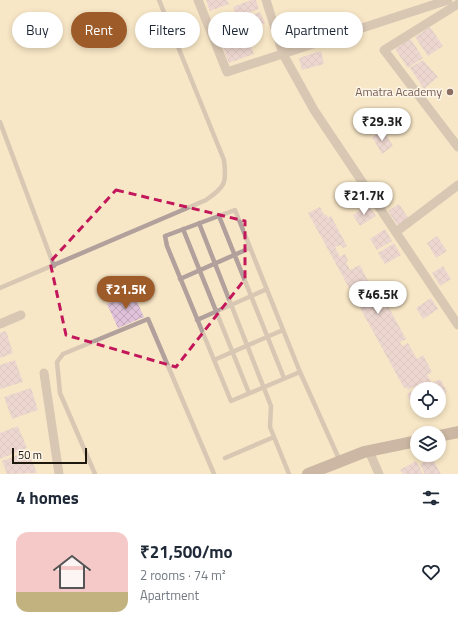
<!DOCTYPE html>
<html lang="en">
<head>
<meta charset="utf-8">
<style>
	:root { --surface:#fff; --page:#f2f2f3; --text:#1f2937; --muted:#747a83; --accent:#9d5b29 }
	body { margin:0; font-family:"Titillium Web",sans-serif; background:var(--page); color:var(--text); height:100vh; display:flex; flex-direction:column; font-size:15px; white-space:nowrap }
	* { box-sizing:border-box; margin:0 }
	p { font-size:13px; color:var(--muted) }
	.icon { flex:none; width:22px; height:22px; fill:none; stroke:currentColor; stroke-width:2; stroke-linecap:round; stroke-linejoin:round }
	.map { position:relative; height:474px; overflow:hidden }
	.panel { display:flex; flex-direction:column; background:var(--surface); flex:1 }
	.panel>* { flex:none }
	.top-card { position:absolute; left:12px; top:12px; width:434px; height:36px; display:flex; gap:8px }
	.fabs { position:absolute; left:410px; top:382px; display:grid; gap:8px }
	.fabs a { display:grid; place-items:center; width:36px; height:36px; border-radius:50%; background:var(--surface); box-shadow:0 2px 6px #0003; font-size:20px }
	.scale { position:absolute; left:12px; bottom:10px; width:75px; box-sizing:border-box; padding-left:4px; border:2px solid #1e180d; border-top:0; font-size:11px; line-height:14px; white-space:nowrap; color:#1e180d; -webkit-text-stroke:3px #fcf5e8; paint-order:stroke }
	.price { position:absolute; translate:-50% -34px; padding:0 9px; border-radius:14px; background:#fff; color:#222; font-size:13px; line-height:26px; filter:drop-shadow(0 1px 2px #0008) }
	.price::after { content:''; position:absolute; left:50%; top:24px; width:12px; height:9px; margin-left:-6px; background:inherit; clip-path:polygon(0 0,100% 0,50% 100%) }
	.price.current { background:var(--accent); color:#fff }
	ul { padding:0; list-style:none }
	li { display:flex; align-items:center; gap:12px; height:100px; padding:0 16px }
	li span { display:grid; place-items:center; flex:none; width:112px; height:80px; border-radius:12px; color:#555 }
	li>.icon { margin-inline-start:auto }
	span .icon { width:48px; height:48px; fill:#fffc; stroke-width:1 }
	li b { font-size:17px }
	h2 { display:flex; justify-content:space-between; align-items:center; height:48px; padding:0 16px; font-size:17px }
	.chip { padding:0 14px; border-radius:18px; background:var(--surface); box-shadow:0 2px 6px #0003; font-size:14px; line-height:36px }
	.chip.current { background:var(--accent); color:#fff }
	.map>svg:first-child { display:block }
</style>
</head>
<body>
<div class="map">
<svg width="458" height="474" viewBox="0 0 458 474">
	<defs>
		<pattern id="building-cross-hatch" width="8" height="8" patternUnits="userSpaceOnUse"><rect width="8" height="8" fill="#e0c2da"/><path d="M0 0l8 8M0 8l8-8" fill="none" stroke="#c0a6ba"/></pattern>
	</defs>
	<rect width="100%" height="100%" fill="#f8e7c6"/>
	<!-- building -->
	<path fill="url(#building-cross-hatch)" d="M206,0h21l2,4 -19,7z
		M251,0h5l3,9 -22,8 -4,-10z
		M260,12l5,11 -23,9 -5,-11z
		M430,27l13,19 -15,10 -13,-19z
		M246,33l8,21 -25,9 -8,-21z
		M410,38l13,20 -15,10 -13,-19z
		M321,51l3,13 -22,6 -3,-12z
		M423,60l15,17 -14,12 -14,-21z
		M383,130l10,16 -11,8 -10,-17z
		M399,204l10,15 -11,7 -10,-15z
		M368,205l8,11 -16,10 -7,-11z
		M320,207l4,8 2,-1 2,4 3,-2 16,30 -4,2 -2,-3 -6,2 5,10 5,-3 3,7 -2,1 4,8 10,-5 11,22 3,-2 11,19 -5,2 2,3 6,-3 18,33 -6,3 2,4 6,-3 9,16 6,-4 9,17 -5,3 5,8 8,-4 7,13 -8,5v-8h-22v20l-2,1 -8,-16 8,-5 -2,-2 -5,3 -2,-3 -2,1 -96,-175z
		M385,229l7,12 -15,9 -7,-11z
		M437,236l10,15 -11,7 -9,-15z
		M394,243l7,12 -16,9 -7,-11z
		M443,266l8,13 -11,7 -8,-13z
		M133,293l11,24 -26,11 -11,-24z
		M431,298l7,11 -15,10 -7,-11z
		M6,331l7,22 -13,5v-25z
		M15,360l8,22 -23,7v-24z
		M31,388l7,22 -26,9 -8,-22z
		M18,426l9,22 -27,11v-26z
		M28,451l9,22 -30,1 -5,-13z
		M432,458l9,16h-16l-5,-10z
		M416,461l7,13h-20l-3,-4z"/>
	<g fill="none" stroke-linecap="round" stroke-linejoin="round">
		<!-- lane -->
		<path stroke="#b1a09c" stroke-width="4.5" d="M0,122l54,144
			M219,216l65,162
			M199,223l72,183 -1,21 19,47
			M183,229l66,164
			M180,279l70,-31
			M0,288l206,-88c19,-13 21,-17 18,-40l-65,-160
			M197,320l70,-31
			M214,360l69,-30
			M300,372l-69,29 -64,-155 -2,-10 70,-26 65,162 40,89
			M225,458l49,-21
			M95,474l-35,-81 -3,-31 6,-8 85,-35 66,155"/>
		<!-- street -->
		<path stroke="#b1a09c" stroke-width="9" d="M198,0l29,72 221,-72
			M266,0l17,54 31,56 144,215
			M458,4l-74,46 74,97
			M396,232l62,-47
			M0,324l21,-9
			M44,373l15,101
			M369,451l10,23"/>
		<!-- secondary -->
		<path stroke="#957d78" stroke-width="12" d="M439,436l19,-4
			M308,474l56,-22 53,-11"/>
	</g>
	<!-- marked area -->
	<path d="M0 0H458V474H0ZM116,190l129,31v58l-69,88 -110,-32 -16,-73z" fill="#f8e7c6" fill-opacity=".55" fill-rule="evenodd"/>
	<path fill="none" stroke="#c2185b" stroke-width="3" stroke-dasharray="8 5" stroke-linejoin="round" d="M116,190l129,31v58l-69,88 -110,-32 -16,-73z"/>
	<!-- markers -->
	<circle fill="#8d6e63" stroke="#fcf5e8" stroke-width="1.5" cx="450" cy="92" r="4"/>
	<g text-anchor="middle" stroke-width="3" stroke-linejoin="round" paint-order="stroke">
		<!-- education labels -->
		<g font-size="12" fill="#785e54" stroke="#fcf5e8" text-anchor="end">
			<text x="442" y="96">Amatra Academy</text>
		</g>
	</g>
</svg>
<div class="fabs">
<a><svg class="icon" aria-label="locate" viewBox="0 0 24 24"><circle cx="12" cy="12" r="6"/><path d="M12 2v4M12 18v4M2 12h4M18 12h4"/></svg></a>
<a><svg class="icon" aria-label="layers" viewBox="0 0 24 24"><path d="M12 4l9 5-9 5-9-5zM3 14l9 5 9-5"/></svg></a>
</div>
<div class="scale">50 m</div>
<b class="price" style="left:382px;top:142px">₹29.3K</b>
<b class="price" style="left:364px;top:216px">₹21.7K</b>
<b class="price current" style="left:126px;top:310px">₹21.5K</b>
<b class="price" style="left:378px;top:315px">₹46.5K</b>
<div class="top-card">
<a class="chip">Buy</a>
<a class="chip current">Rent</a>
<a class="chip">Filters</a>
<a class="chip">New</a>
<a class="chip">Apartment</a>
</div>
</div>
<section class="panel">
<h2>4 homes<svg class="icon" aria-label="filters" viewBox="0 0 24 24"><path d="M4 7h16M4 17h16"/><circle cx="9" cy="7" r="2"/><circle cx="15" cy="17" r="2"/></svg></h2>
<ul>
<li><span style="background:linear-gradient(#f6c9c9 75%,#c2b280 0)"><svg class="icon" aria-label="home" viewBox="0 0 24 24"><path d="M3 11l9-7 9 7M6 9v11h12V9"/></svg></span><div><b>₹21,500/mo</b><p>2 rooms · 74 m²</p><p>Apartment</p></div><svg class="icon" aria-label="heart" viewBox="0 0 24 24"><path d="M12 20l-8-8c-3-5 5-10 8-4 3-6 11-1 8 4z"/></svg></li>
</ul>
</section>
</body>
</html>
